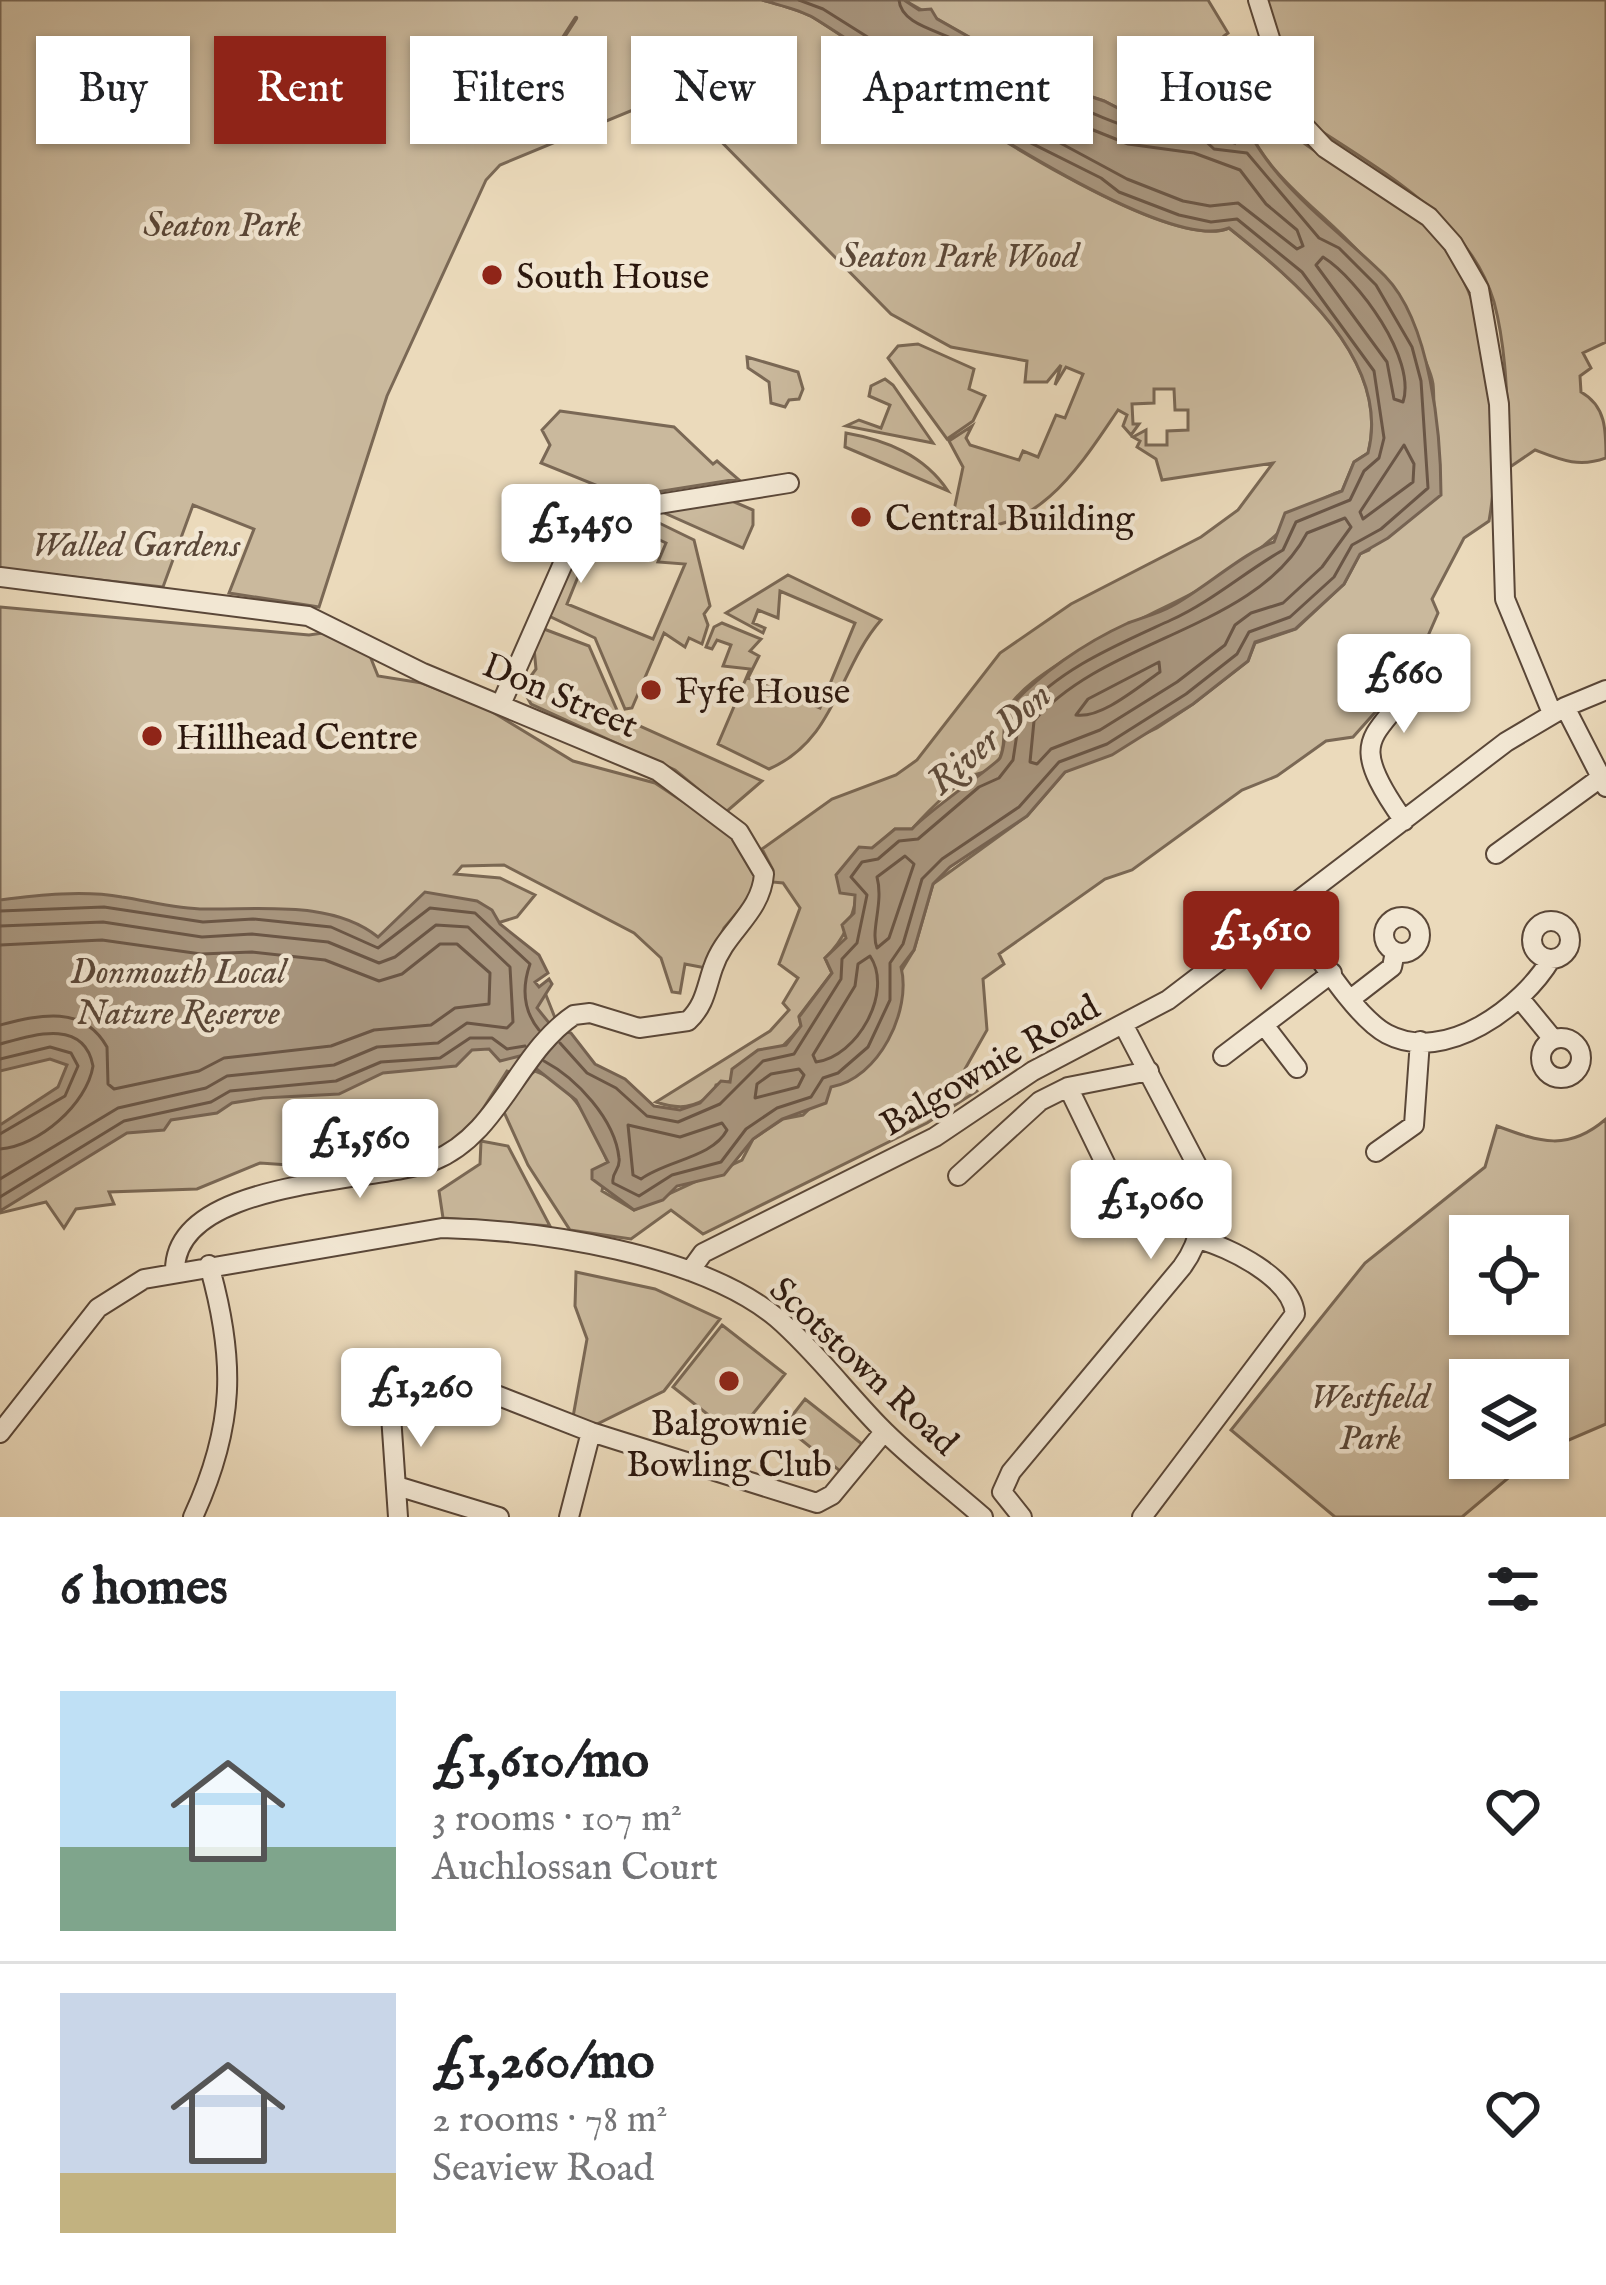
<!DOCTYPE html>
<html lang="en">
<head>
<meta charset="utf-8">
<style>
	:root { --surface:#fff; --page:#f6f6f6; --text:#202124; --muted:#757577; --line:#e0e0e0; --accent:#8f2418 }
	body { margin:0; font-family:"IM FELL English",serif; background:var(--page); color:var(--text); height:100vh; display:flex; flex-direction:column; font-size:45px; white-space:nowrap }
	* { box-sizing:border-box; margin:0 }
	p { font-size:39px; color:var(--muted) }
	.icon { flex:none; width:66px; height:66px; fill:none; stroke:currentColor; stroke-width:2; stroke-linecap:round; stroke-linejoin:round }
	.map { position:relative; height:1517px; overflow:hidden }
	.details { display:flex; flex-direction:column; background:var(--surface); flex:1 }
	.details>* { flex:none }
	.top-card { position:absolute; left:36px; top:36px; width:1536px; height:108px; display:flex; gap:24px }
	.fabs { position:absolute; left:1449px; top:1215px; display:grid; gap:24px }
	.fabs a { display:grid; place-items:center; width:120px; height:120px; border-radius:0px; background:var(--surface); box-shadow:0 3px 9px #0004; font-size:60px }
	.price { position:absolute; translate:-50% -102px; padding:0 27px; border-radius:12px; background:#fff; color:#222; font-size:39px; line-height:78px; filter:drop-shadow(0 3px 6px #0008) }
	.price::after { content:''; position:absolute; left:50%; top:72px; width:36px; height:27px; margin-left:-18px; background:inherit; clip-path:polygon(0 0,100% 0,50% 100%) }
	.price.on { background:var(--accent); color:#fff }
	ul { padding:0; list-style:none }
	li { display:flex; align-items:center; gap:36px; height:300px; padding:0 60px }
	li+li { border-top:3px solid var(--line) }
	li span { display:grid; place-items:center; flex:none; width:336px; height:240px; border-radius:0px; color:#555 }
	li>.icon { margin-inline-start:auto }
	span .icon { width:144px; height:144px; fill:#fffc; stroke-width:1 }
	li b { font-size:51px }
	h2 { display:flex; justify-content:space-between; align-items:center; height:144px; padding:0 60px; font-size:51px }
	.tag { padding:0 42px; border-radius:0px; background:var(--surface); box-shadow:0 3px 9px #0004; font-size:42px; line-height:108px }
	.tag.on { background:var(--accent); color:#fff }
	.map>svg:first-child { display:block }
</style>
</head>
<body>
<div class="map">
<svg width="1606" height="1517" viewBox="0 0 1606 1517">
	<rect width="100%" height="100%" fill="#ebdabb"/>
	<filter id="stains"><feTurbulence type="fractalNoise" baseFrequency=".00167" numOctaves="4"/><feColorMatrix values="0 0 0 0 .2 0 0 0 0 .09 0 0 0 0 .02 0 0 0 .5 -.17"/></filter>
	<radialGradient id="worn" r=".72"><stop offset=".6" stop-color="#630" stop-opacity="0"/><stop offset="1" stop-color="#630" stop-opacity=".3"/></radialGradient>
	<!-- green -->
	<path fill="#cab99d" stroke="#7a6855" stroke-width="3" fill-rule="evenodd" d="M0,0h762c16,5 37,9 52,18 70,43 343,241 415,210 64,51 163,131 139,225l-14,9 -12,29c-33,9 -73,53 -101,73 -56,40 -121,59 -178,97 -17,11 -45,29 -55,48 -9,18 3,46 -17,60 -2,2 -14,5 -17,6 -24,13 -45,35 -62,54h-17c-50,42 -26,88 -70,129l7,15 -33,43 2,10c-19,24 -54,54 -85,59l-2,9c-21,14 -34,16 -58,8l114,-71 19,-21 -6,-7 15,-25 -19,-14 21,-56 -17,-25 -11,-1 1,-12 -11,-21 70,-50 64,-24 21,-15 83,-107 71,-49 130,-67 37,-27 35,-47 -111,17 -6,-21 -19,-12 3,-6 -7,-4 13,-7v15h21v-14l21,-1v-20h-13l-1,-21h-20v14l-22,1 1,20h6l-8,11 -8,-9 4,-11 -9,-5c-34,50 -83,131 -157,114l-8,-9 10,-48 -14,-26 23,-15 -6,12 4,7 49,15 4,-9 15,6 18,-42 9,3 18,-44 -17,-7 -11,18 6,-20 -14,17h-22l2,-21 -76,-14 -60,-33 -202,-205 -16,-11 -16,2 -157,65 -14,15 -99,216 -68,211 -90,-14 25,-64 -61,-24 -30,82 -163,-18z
		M904,0h304l20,33 -4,3 9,18 30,-2c6,21 9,53 20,71 18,28 113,73 142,102 70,70 80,204 64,296l-25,17 -32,61 6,14 -25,57 -60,67 -27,4 -49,35 -35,14 -110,80 -27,9 -106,75 5,10 -21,15 4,51 -22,39 12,22 -50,32 -224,111 -32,-24 -40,29 -61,-9 -42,-65 -24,-53 18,-31 13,-10c39,14 59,55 73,92l-6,28 32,19 108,-50 11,-21 30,-20 20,-4 28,-28 83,-137 19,-66 94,-68 38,-44 92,-44 36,-24 55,-43 7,-18 41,-14 48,-45 16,-30 9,-4 69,-111c-6,-20 -3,-36 -5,-55 -3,-22 -45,-98 -60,-116 -48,-60 -113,-87 -137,-170l-10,8 9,38 -18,-7 -11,-16 -19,6 -50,-9 -33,-17 -54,-18z
		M1265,0h341v342l-23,11 8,15 -11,8 1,16c25,14 25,38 25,66 -27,10 -45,2 -71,-8l-25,17c-3,-53 -2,-113 -16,-165 -26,-89 -126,-138 -197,-187z
		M918,344l56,25 -5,20 16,7 -12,25 -26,18 -59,-81 10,-12z
		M747,357l51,15 5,17 -4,10 -10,1 -4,7 -14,-4 -2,-21 -21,-14z
		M885,379l8,6 40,58 -87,-17 13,-6 22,8 9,-23 -21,-9 2,-10z
		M560,411l114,16 39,37 4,-3 21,18 -113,18 -84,-34 9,-18 -8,-15z
		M846,433c40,7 78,22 102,58l-103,-44z
		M732,501l21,9v15l-10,23 -83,-37z
		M655,521l39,19 16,66 -6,8 4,11 -6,19 -13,-6 -4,9 -21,-14 -32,75 -7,1 -30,-71 -46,-22 28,-68 11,4 -21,52 86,35 32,-75 -27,-2 8,-19 -13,-6 -3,8 -5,-2z
		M788,575l93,45c-43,49 -45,120 -112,149l-51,-25 32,-75 -27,-3 8,-21 -14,-5 -5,9 -6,-2 8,-20 8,-4 39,16 -11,12 9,5 -11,22 72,30 35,-85 -75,-32 -2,27 -20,-8 -5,13 12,5 -2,5 -37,-20z
		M0,607l309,28 21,-3 38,19 10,25 44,7 64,25 87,53 82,22 80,53 20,39 1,15 -32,38 -18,40 -21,-4 -5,29 -8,-1 -11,-34 -27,-25 -130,-68 -42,1 -7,8 45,4 35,17 -18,22 -23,7 41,52 -3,11 12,3 13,33 -42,51 -8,-3 -40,63 -46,24 -40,-14 -67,11 -25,10 -29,-2 -63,26 -88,3 5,12 -38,5 -12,19 -18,-26 -46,11z
		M544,629l45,17 31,71 142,64 -36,31 -51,-42 -144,-66 -9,-16 14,-19 -2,-21z
		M1606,1119v305l-58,25v-69h-78v78h62l-70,59h-127l-104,-87 134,-167 120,-96 12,-41c43,16 71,26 109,-7zM1470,1236h78v78h-78z
		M481,1141l27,5 42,80 -107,-8 -4,-27 41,-27z
		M576,1272l79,17 65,30 -56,72 -69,34 -22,-8 14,-78 -12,-33z
		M722,1325l63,49 -50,62 -62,-49z
		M805,1399l57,45 -22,27 -56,-45z"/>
	<!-- water -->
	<path fill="#a99780" stroke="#766352" stroke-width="3" d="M762,0h142l15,10 12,-1 6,10 113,64 54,18 33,17 50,9 8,-16 9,1 13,25 17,6 -8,-37 9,-9c23,80 97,126 150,179 46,47 56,159 56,219l-53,43 -28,16 -16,30 -49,45 -40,13 -7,19 -55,43 -81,51 -47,17 -38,44 -77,51 -17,17 -19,66 -13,17c11,43 -22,112 -70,120l-5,16 -44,16 -29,20 -29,36 -47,11 -14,14 -29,10 -42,-31v-9l16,-8 -32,-62 -56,-44 -20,5 -11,-12 -17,1 -16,16 -73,7 -44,21 -76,4 -31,5 -15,10 -46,7 -7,10 -37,3 -127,78v-86l58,-38 9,-22 -17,-6 -50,12v-171c39,-5 83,-10 122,-3 27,4 55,12 83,12 56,1 127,-9 173,28l47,-45 52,9 15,9 8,14 39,31 9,18 -13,9 4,5 10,-8 3,5 -15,24 17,21 17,4 24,31 30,15 29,27 26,4 20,-7 21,-22 9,1 2,-13 26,-19 28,-5 15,-19 -2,-9 33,-44 -7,-15 21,-20 -4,-13 12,-12 1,-18 -15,-2 -4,-18 23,-28 13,1 23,-19h17c16,-18 85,-65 88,-71 6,-13 5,-34 7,-48 32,-36 77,-67 121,-87 15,-6 30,-9 44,-17 30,-16 74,-55 102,-64l11,-29 57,-22 12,-29 14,-9c24,-93 -75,-174 -139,-225 -72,30 -344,-167 -415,-210 -15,-9 -36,-13 -52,-18z"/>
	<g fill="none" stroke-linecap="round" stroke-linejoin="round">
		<!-- shore -->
		<path stroke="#6a5646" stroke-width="3" d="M934,47l107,62 87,35 66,9 46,17 26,34 31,26 6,16 -6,3 -59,-46 -28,3 -27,-5 -56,-22 -128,-69 -71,-53 -1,-8z
			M1323,257c35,22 94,102 80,145l-9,-3 -7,-37 -71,-97z
			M1404,445l10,19 -1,18 -50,37 -3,-7z
			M1345,518l6,9 -29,40 -39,36 -32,10 -16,12 -10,20 -48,37 -77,48 -49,19 -14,15 -7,-2 4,-41c71,-83 223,-92 273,-188z
			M1159,662l1,10c-22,15 -59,47 -84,43l12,-16z
			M905,856l9,8 -25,74 -12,10c-7,-17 7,-45 0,-71z
			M0,911l104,-4 99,15 50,-3 78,8 47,21 52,-40 45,5 55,51c-8,23 -8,45 9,66
			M0,926l103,-4 99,15 50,-3 76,8 51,21 16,-6 41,-32 32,2 42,40 3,55 -6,6 -40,-5 -29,20 -61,4 -43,18 -107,11 -21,12 -88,20 -118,71
			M0,945l102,-5 99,14 51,-2 73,8 54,21 23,-7 38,-30h17l33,29 -1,31 -34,4 -24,17 -57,5 -43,16 -107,12 -25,13 -85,18 -6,-5 -1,-37c-24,-43 -67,-32 -107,-22
			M870,956c24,36 -13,101 -54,106l-3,-7 42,-69 3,-22z
			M560,1043l27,30 29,15 31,28 31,6 42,-18 43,-43 31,-7 47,-75 1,-20 15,-16 10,-48 -16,-18 11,-15 16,-3 21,-18 19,-2 61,-52 20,-9 14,-18 7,-46c40,-46 97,-69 151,-94 40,-18 75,-49 112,-70l13,-28 54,-22 14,-29 15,-13 5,-20 -10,-67 -72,-99 -65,-53 -26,3 -32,-7 -60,-23 -18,-14 -110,-55 -63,-48 -105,-66 -24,-9
			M0,1044c33,-9 84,-26 93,22 -6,38 -54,80 -93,83
			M0,1059l50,-12 21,6 7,13 -13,30 -65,38
			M544,1061c32,17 71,58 75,97 2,13 -8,13 -6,25l26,13 33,-21 49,-13 25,-33 31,-21 34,-11 12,-19 15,-5 30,-26 22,-47v-37l13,-19 19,-65 20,-20 77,-52 40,-45 48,-18 79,-50 51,-40 12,-22 41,-15 44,-40 18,-32 29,-16 47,-41 -7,-107 -9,-34 -36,-62 -37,-37 -20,-10 -72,-85 -33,-4 -15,-14c-53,18 -188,-62 -236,-91 -20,-13 -62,-18 -64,-44
			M799,1069l5,6 -6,12 -43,11 2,-14 14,-10z
			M722,1123l5,7c-15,28 -60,30 -86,49l-8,-4 -5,-50 52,12z
			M0,1197l124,-76 87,-19 19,-11 106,-10 45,-19 59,-4 30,-20h22l15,11 18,-3"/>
		<!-- stream -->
		<path stroke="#766352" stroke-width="4.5" d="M556,49l20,-31"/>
		<!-- minor casing -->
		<g stroke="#5a4738" stroke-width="22">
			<path id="minor" d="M1258,0l36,115 31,33 104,69 24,27 26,45 20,115 6,195 47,114
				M0,577l308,39 115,57 235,98 81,61 25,42c-3,40 -39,57 -51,94 -7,20 -8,37 -25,53l-49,7 -49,-15 -16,2c-57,38 -74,119 -141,146 -56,22 -259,17 -258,110
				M502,702l82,-186 205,-33
				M1565,707l41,80
				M1404,821c-69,-97 -16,-79 21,-161
				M1496,854l103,-75
				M1287,912c24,32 66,104 100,122 59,31 136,-28 164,-75
				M1384 935a18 18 0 1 1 36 0a18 18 0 1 1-36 0Z
				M1532 940a19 19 0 1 1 38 0a19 19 0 1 1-38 0Z
				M1352,998l40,-31 3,-15
				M1521,1000l32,39
				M1264,1025l33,43
				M1541 1058a20 20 0 1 1 40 0a20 20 0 1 1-40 0Z
				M1223,1056l109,-83
				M1068,1087l53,109
				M1376,1152l38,-27 6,-84
				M958,1176l82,-75 28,-14 81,-16
				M690,1271l13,-18 232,-116 98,-66 135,-71 338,-258 59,-35 41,-17
				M0,1433l98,-125 46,-29 298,-51c98,2 258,26 335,90 37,32 68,73 102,108 32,33 70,61 104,91
				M397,1486l102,31
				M193,1517c42,-91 43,-157 16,-252
				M398,1517l-8,-116 4,-27 11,-9 17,1 169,66 226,71 15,-8 52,-63
				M569,1517l22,-85
				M1022,1517l-20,-25 9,-20 171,-205c21,-28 23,-60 19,-94l-78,-149
				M1142,1517l153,-203c-3,-36 -66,-67 -97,-75"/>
		</g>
		<!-- minor -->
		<use href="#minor" stroke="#f2e7d3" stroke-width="18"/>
	</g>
	<!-- markers -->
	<g fill="#8f2418" stroke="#f2e7d3" stroke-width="4.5">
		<circle cx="492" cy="275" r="12"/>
		<circle cx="861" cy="517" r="12"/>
		<circle cx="651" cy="690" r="12"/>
		<circle cx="152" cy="736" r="12"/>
		<circle cx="729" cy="1381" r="12"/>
	</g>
	<g text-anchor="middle" stroke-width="9" stroke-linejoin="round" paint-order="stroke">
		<!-- park labels -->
		<g font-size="36" font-style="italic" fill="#5a4738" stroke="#f2e7d3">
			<text x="222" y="236">Seaton Park</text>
			<text x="959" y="267">Seaton Park Wood</text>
			<text x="136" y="556">Walled Gardens</text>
			<text x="178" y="983">Donmouth Local<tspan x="178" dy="41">Nature Reserve</tspan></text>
			<text x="1370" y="1408">Westfield<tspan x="1370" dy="41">Park</tspan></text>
		</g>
		<!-- poi labels -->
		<g font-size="36" fill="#2a160d" stroke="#f2e7d3" text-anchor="start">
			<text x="516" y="288">South House</text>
			<text x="885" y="530">Central Building</text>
			<text x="675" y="703">Fyfe House</text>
			<text x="176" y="749">Hillhead Centre</text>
			<text x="729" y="1435" text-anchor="middle">Balgownie<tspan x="729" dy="41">Bowling Club</tspan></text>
		</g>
		<!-- street labels -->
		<g font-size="36" fill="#2a160d" stroke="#f2e7d3">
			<text transform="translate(561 694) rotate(23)" y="13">Don Street</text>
			<text transform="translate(989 1064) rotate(-30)" y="13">Balgownie Road</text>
			<text transform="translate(865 1365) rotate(43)" y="13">Scotstown Road</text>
		</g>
		<!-- water labels -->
		<g font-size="39" font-style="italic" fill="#5d4a3b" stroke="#f2e7d3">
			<text transform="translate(988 737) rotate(-41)" y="14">River Don</text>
		</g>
	</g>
	<rect width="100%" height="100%" filter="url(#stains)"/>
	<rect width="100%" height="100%" fill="url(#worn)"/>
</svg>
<div class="fabs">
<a><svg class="icon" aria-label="locate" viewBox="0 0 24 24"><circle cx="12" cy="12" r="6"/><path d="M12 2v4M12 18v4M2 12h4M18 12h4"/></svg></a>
<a><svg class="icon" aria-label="layers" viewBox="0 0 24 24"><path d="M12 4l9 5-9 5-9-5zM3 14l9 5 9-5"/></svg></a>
</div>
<b class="price" style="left:581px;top:586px">£1,450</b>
<b class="price" style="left:1404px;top:736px">£660</b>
<b class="price on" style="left:1261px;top:993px">£1,610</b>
<b class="price" style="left:360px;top:1201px">£1,560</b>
<b class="price" style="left:1151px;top:1262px">£1,060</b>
<b class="price" style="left:421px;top:1450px">£1,260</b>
<div class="top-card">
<a class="tag">Buy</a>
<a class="tag on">Rent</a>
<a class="tag">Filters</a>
<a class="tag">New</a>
<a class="tag">Apartment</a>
<a class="tag">House</a>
</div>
</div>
<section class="details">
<h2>6 homes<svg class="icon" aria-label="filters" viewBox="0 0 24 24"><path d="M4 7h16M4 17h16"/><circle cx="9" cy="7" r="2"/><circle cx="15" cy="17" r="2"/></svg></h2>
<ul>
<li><span style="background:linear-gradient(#bfe0f5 65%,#7fa58c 0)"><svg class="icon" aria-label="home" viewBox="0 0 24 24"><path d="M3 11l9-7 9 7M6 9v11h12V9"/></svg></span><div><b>£1,610/mo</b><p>3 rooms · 107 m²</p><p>Auchlossan Court</p></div><svg class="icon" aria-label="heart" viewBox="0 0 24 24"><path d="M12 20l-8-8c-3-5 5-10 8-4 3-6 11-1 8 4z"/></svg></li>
<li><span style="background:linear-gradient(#c9d6e8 75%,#c2b280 0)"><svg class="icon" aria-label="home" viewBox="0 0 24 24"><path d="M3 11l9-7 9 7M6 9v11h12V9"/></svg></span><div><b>£1,260/mo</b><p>2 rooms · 78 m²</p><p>Seaview Road</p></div><svg class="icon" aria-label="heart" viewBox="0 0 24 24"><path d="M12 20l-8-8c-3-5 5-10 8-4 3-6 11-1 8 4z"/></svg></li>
</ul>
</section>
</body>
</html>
